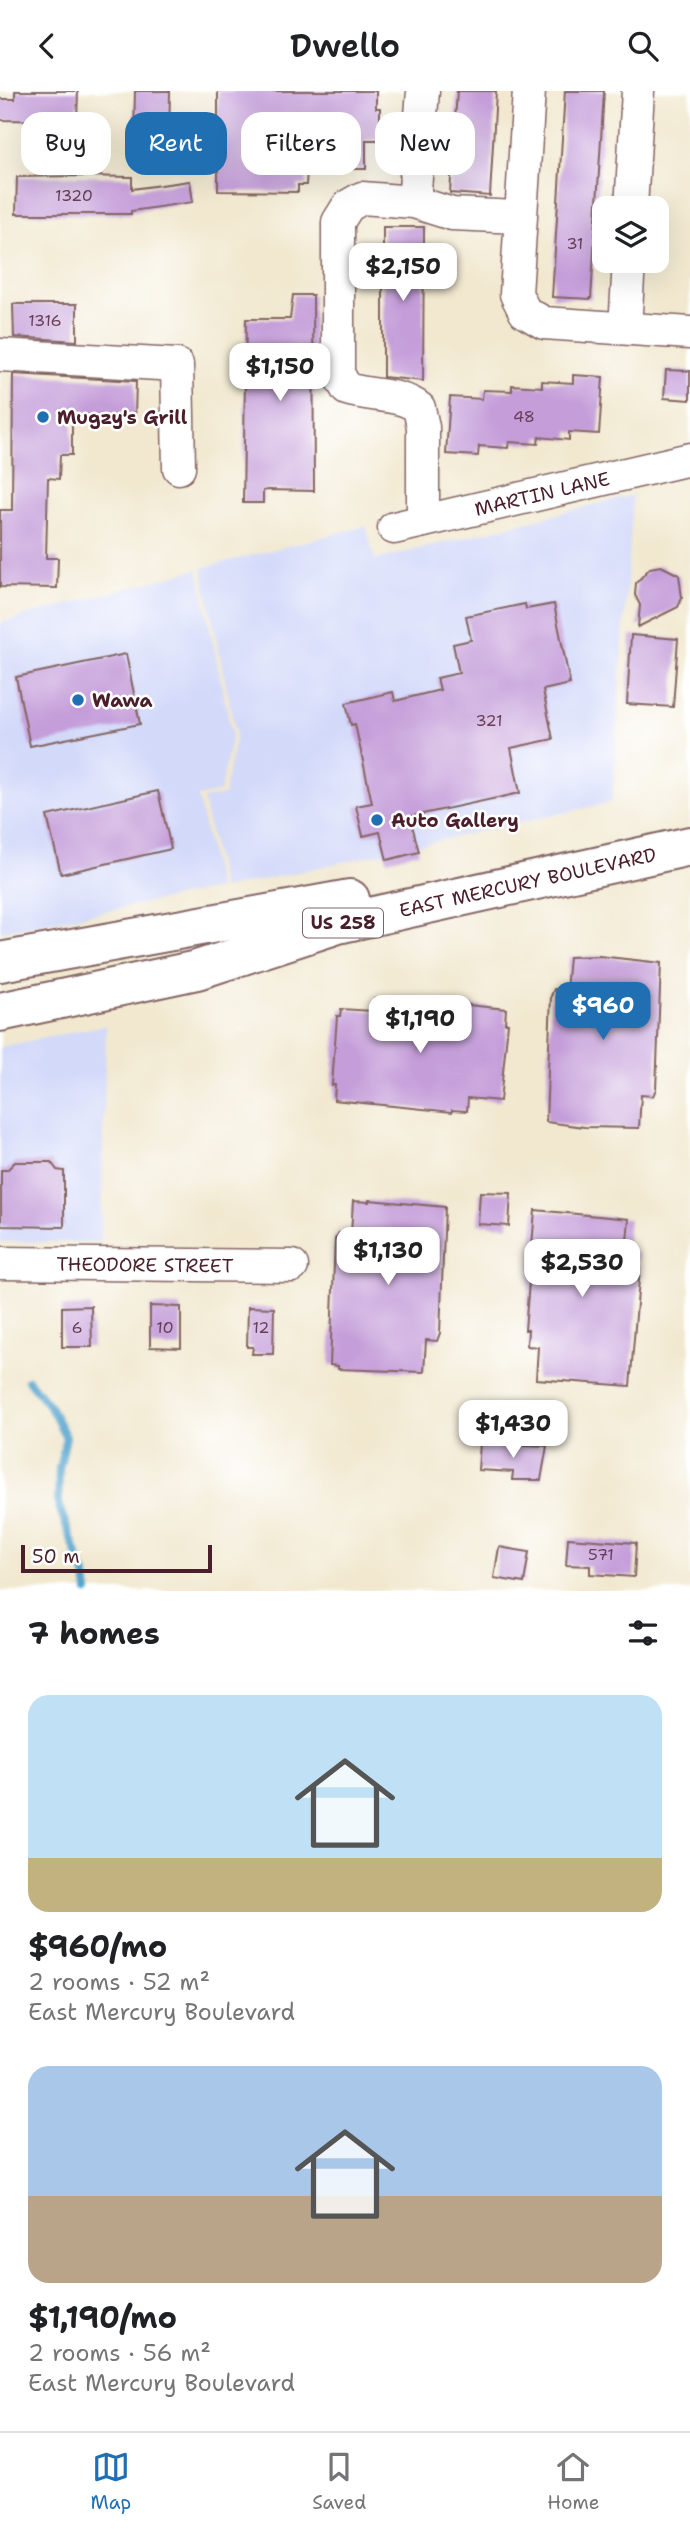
<!DOCTYPE html>
<html lang="en">
<head>
<meta charset="utf-8">
<style>
	:root { --surface:#fff; --page:#f6f6f6; --text:#202124; --muted:#757577; --line:#e0e0e0; --accent:#1f6fb2 }
	body { margin:0; font-family:"Shantell Sans",sans-serif; background:var(--page); color:var(--text); height:100vh; display:flex; flex-direction:column; font-size:26px; white-space:nowrap }
	* { box-sizing:border-box; margin:0 }
	p { font-size:23px; color:var(--muted) }
	.icon { flex:none; width:38px; height:38px; fill:none; stroke:currentColor; stroke-width:2; stroke-linecap:round; stroke-linejoin:round }
	.map { position:relative; height:1500px; overflow:hidden }
	.panel { display:flex; flex-direction:column; background:var(--surface); flex:1 }
	.panel>* { flex:none }
	.guide { position:absolute; left:21px; top:21px; width:649px; height:63px; display:flex; gap:14px }
	.fabs { position:absolute; left:592px; top:105px; display:grid; gap:14px }
	.fabs a { display:grid; place-items:center; width:77px; height:77px; border-radius:14px; background:var(--surface); box-shadow:0 7px 28px #0002; font-size:35px }
	.scale { position:absolute; left:21px; bottom:18px; width:191px; box-sizing:border-box; padding-left:7px; border:4px solid #4a1f2b; border-top:0; font-size:19px; line-height:24px; white-space:nowrap; color:#4a1f2b; -webkit-text-stroke:5px #fff; paint-order:stroke }
	.price { position:absolute; translate:-50% -60px; padding:0 16px; border-radius:14px; background:#fff; color:#222; font-size:23px; line-height:46px; filter:drop-shadow(0 2px 4px #0008) }
	.price::after { content:''; position:absolute; left:50%; top:42px; width:21px; height:16px; margin-left:-10px; background:inherit; clip-path:polygon(0 0,100% 0,50% 100%) }
	.price.active { background:var(--accent); color:#fff }
	ul { padding:0; list-style:none }
	li { display:grid; align-content:center; gap:14px; height:371px; padding:0 28px }
	li span { display:grid; place-items:center; height:217px; border-radius:21px; color:#555 }
	li>.icon { margin-inline-start:auto }
	span .icon { width:126px; height:126px; fill:#fffc; stroke-width:1 }
	li b { font-size:30px }
	h2 { display:flex; justify-content:space-between; align-items:center; height:84px; padding:0 28px; font-size:30px }
	.tag { padding:0 24px; border-radius:21px; background:var(--surface); box-shadow:0 7px 28px #0002; font-size:24px; line-height:63px }
	.tag.active { background:var(--accent); color:#fff }
	header { display:flex; justify-content:space-between; align-items:center; height:91px; padding:0 28px; background:var(--surface); font-size:32px; font-weight:600 }
	.dock { display:flex; justify-content:space-around; align-items:center; height:98px; border-top:2px solid var(--line); background:var(--surface); font-size:19px; color:var(--muted) }
	.dock a { display:grid; justify-items:center; gap:4px }
	.dock .active { color:var(--accent) }
	.map>svg:first-child { display:block }
</style>
</head>
<body>
<header><svg class="icon" aria-label="back" viewBox="0 0 24 24"><path d="M15 5l-7 7 7 7"/></svg>Dwello<svg class="icon" aria-label="search" viewBox="0 0 24 24"><circle cx="10" cy="10" r="6"/><path d="M15 15l6 6"/></svg></header>
<div class="map">
<svg width="690" height="1500" viewBox="0 0 690 1500">
	<rect width="100%" height="100%" fill="#fff"/>
	<filter id="ink" filterUnits="userSpaceOnUse"><feTurbulence type="fractalNoise" baseFrequency=".0143" numOctaves="2"/><feDisplacementMap in="SourceGraphic" scale="14" xChannelSelector="R" yChannelSelector="G"/><feConvolveMatrix kernelMatrix="1 2 1 2 8 2 1 2 1" color-interpolation-filters="sRGB"/></filter>
	<filter id="wash" filterUnits="userSpaceOnUse"><feTurbulence type="fractalNoise" baseFrequency=".00686" numOctaves="4" result="noise"/><feDisplacementMap in="SourceGraphic" scale="28" xChannelSelector="R" yChannelSelector="G"/><feGaussianBlur stdDeviation="1.57" result="paint"/><feColorMatrix in="noise" values="0 0 0 0 0 0 0 0 0 0 0 0 0 0 0 0 0 1.4 0 .05"/><feComposite in="paint" operator="in"/></filter>
	<g filter="url(#wash)">
		<rect width="100%" height="100%" fill="#f1e8cf"/>
		<!-- built -->
		<path fill="#d3d9f9" d="M633,404l-21,307 -390,87 -19,-90 21,-4 12,-61 -34,-166 164,-42 9,34z
			M198,478l34,165 -12,58 -22,5 20,92 -218,43v-309z
			M106,934l-5,217h-101v-195z"/>
		<g fill="none" stroke-linecap="round" stroke-linejoin="round">
			<!-- stream -->
			<path stroke="#54a5cf" stroke-width="8" d="M28,1289l22,27 16,30 -7,32 -1,35 28,74 2,13"/>
		</g>
		<g id="blocks">
			<!-- building -->
			<path fill="#c49dd9" d="M15,0h63l-1,30 -77,-1v-21h15z
				M135,0h35l-1,45h-35z
				M218,0h158v17h4v32h-14v29h-59l-1,16h-8v7l-80,-1z
				M457,0h39l-6,105 -40,-3z
				M565,0h39l-13,208 -39,-2z
				M76,85l56,1v12l58,-8 3,21 -62,9v3h-115l1,-37z
				M383,136h41l-1,154 -40,-4z
				M293,204h20l1,196 -47,-1 -4,1v12h-20l3,-184h44z
				M13,213h64v37l-63,-4z
				M666,279l24,1v29l-26,-2z
				M13,283l123,7 -1,35 -63,-1v40h-12l-1,24 -11,-1 -2,80h12l-1,30 -57,-1v-77h12z
				M573,284l30,2 -4,57 -30,-2v8l-30,-3 -1,7 -29,-2 -1,6 -29,-2 -1,10 -32,-2 4,-57 32,2 1,-9 29,1v-6l30,2v-6l31,2z
				M661,475l18,9 3,23 -4,9 -40,20 2,-22 -5,-10 1,-12 14,-15z
				M525,513l1,5 28,-5 16,80 -27,6 10,49 -42,9 9,45 -107,23 2,8 -3,1 7,27 -32,8 -7,-28 -17,4 -7,-30 16,-3 -17,-79 -4,1 -5,-22 47,-11 2,9 45,-11 -3,-12 22,-5 -6,-29 18,-4 -5,-24z
				M631,544l47,4 -5,68 -46,-3z
				M126,563l14,70 -110,22 -14,-69z
				M158,700l13,58 -110,25 -14,-58z
				M599,865l62,7 -5,126 -3,7 -12,-1 -2,33 -55,-1 -38,-5 5,-126 3,-7 12,1 3,-33z
				M390,906l116,12 -1,14h3l-8,78 -32,-3 -1,13 -15,-1v2l-118,-12 1,-15h-3l5,-69h3l1,-7 32,2 1,-12 16,1z
				M15,1071h36l6,8 7,1v56l-63,-1v-56h6z
				M480,1101l31,1 -2,33 -31,-2z
				M369,1109l76,7 -5,126 -3,8 -11,-1 -2,32 -86,-3v-3l-8,-1 5,-126 4,-6 12,1 2,-33 16,1z
				M535,1119l94,9 -3,33 12,1 -1,15h3l-10,118 -94,-7 2,-32 -11,-1 1,-16h-3z
				M91,1215l1,41h-30v-40z
				M150,1215l31,1v41l-31,-1z
				M248,1216l26,1 -1,46h-21l1,-7h-6z
				M480,1352l67,3 -6,34h-29l1,-8 -35,-2z
				M568,1447l68,5 -2,34 -44,-3v-8l-24,-1z
				M499,1456l30,5 -5,31 -30,-5z"/>
		</g>
	</g>
	<g filter="url(#ink)">
		<use href="#blocks" fill-opacity="0" stroke="#846564" stroke-width="2"/>
		<g fill="none" stroke-linecap="round" stroke-linejoin="round">
			<!-- minor casing -->
			<g stroke="#846564" stroke-width="35">
				<g id="minor">
					<path d="M529,0l-13,203 9,18 19,11 146,10"/>
					<path d="M414,111l9,-111"/>
					<path d="M631,117l7,-117"/>
					<path d="M625,237l4,-67"/>
					<path d="M0,264l177,10 2,103"/>
					<path d="M423,430v-94l-4,-19c-18,-15 -47,-11 -72,-19l-9,-15v-152l10,-16 14,-8 52,4 38,12 67,3"/>
					<path id="s1" d="M394,437l296,-69"/>
					<path id="s2" d="M0,1172l292,3"/>
				</g>
			</g>
			<!-- major casing -->
			<g stroke="#846564" stroke-width="42">
				<g id="major">
					<path d="M0,871l350,-63"/>
					<path id="s3" d="M0,921l197,-42 141,-46 352,-78"/>
				</g>
			</g>
			<!-- minor -->
			<use href="#minor" stroke="#fff" stroke-width="32"/>
			<!-- major -->
			<use href="#major" stroke="#fff" stroke-width="38"/>
		</g>
	</g>
	<!-- markers -->
	<g fill="#1f6fb2" stroke="#fff" stroke-width="2.5">
		<circle cx="43" cy="326" r="7"/>
		<circle cx="78" cy="609" r="7"/>
		<circle cx="377" cy="729" r="7"/>
	</g>
	<g text-anchor="middle" stroke-width="5" stroke-linejoin="round" paint-order="stroke">
		<!-- number labels -->
		<g font-size="16" fill="#683e56">
			<text x="74" y="110">1320</text>
			<text x="575" y="158">31</text>
			<text x="45" y="235">1316</text>
			<text x="524" y="331">48</text>
			<text x="489" y="635">321</text>
			<text x="77" y="1242">6</text>
			<text x="165" y="1242">10</text>
			<text x="261" y="1242">12</text>
			<text x="601" y="1469">571</text>
		</g>
		<!-- shield labels -->
		<rect fill="#fff" stroke="#80626b" stroke-width="2" x="303" y="817.5" width="80" height="29" rx="5"/>
		<g font-size="18" font-weight="bold" fill="#4a1f2b">
			<text x="343" y="838">US 258</text>
		</g>
		<!-- poi labels -->
		<g font-size="19" font-weight="bold" fill="#4a1f2b" stroke="#fff" text-anchor="start">
			<text x="57" y="333">Mugzy's Grill</text>
			<text x="92" y="616">Wawa</text>
			<text x="391" y="736">Auto Gallery</text>
		</g>
		<!-- street labels -->
		<g font-size="19" fill="#4a1f2b" stroke="#fff">
			<text dy="7" stroke="none"><textPath href="#s1" startOffset="152">MARTIN LANE</textPath></text>
			<text dy="7" stroke="none"><textPath href="#s3" startOffset="544">EAST MERCURY BOULEVARD</textPath></text>
			<text dy="7" stroke="none"><textPath href="#s2" startOffset="145">THEODORE STREET</textPath></text>
		</g>
	</g>
</svg>
<div class="fabs">
<a><svg class="icon" aria-label="layers" viewBox="0 0 24 24"><path d="M12 4l9 5-9 5-9-5zM3 14l9 5 9-5"/></svg></a>
</div>
<div class="scale">50 m</div>
<b class="price" style="left:403px;top:212px">$2,150</b>
<b class="price" style="left:280px;top:312px">$1,150</b>
<b class="price active" style="left:603px;top:951px">$960</b>
<b class="price" style="left:420px;top:964px">$1,190</b>
<b class="price" style="left:388px;top:1196px">$1,130</b>
<b class="price" style="left:582px;top:1208px">$2,530</b>
<b class="price" style="left:513px;top:1369px">$1,430</b>
<div class="guide">
<a class="tag">Buy</a>
<a class="tag active">Rent</a>
<a class="tag">Filters</a>
<a class="tag">New</a>
</div>
</div>
<section class="panel">
<h2>7 homes<svg class="icon" aria-label="filters" viewBox="0 0 24 24"><path d="M4 7h16M4 17h16"/><circle cx="9" cy="7" r="2"/><circle cx="15" cy="17" r="2"/></svg></h2>
<ul>
<li><span style="background:linear-gradient(#bfe0f5 75%,#c2b280 0)"><svg class="icon" aria-label="home" viewBox="0 0 24 24"><path d="M3 11l9-7 9 7M6 9v11h12V9"/></svg></span><div><b>$960/mo</b><p>2 rooms · 52 m²</p><p>East Mercury Boulevard</p></div></li>
<li><span style="background:linear-gradient(#a9c7e8 60%,#b9a48a 0)"><svg class="icon" aria-label="home" viewBox="0 0 24 24"><path d="M3 11l9-7 9 7M6 9v11h12V9"/></svg></span><div><b>$1,190/mo</b><p>2 rooms · 56 m²</p><p>East Mercury Boulevard</p></div></li>
</ul>
</section>
<nav class="dock">
<a class="active"><svg class="icon" aria-label="map" viewBox="0 0 24 24"><path d="M3 6l6-2 6 2 6-2v14l-6 2-6-2-6 2zM9 4v14M15 6v14"/></svg>Map</a>
<a><svg class="icon" aria-label="saved" viewBox="0 0 24 24"><path d="M7 4h10v16l-5-4-5 4z"/></svg>Saved</a>
<a><svg class="icon" aria-label="home" viewBox="0 0 24 24"><path d="M3 11l9-7 9 7M6 9v11h12V9"/></svg>Home</a>
</nav>
</body>
</html>
